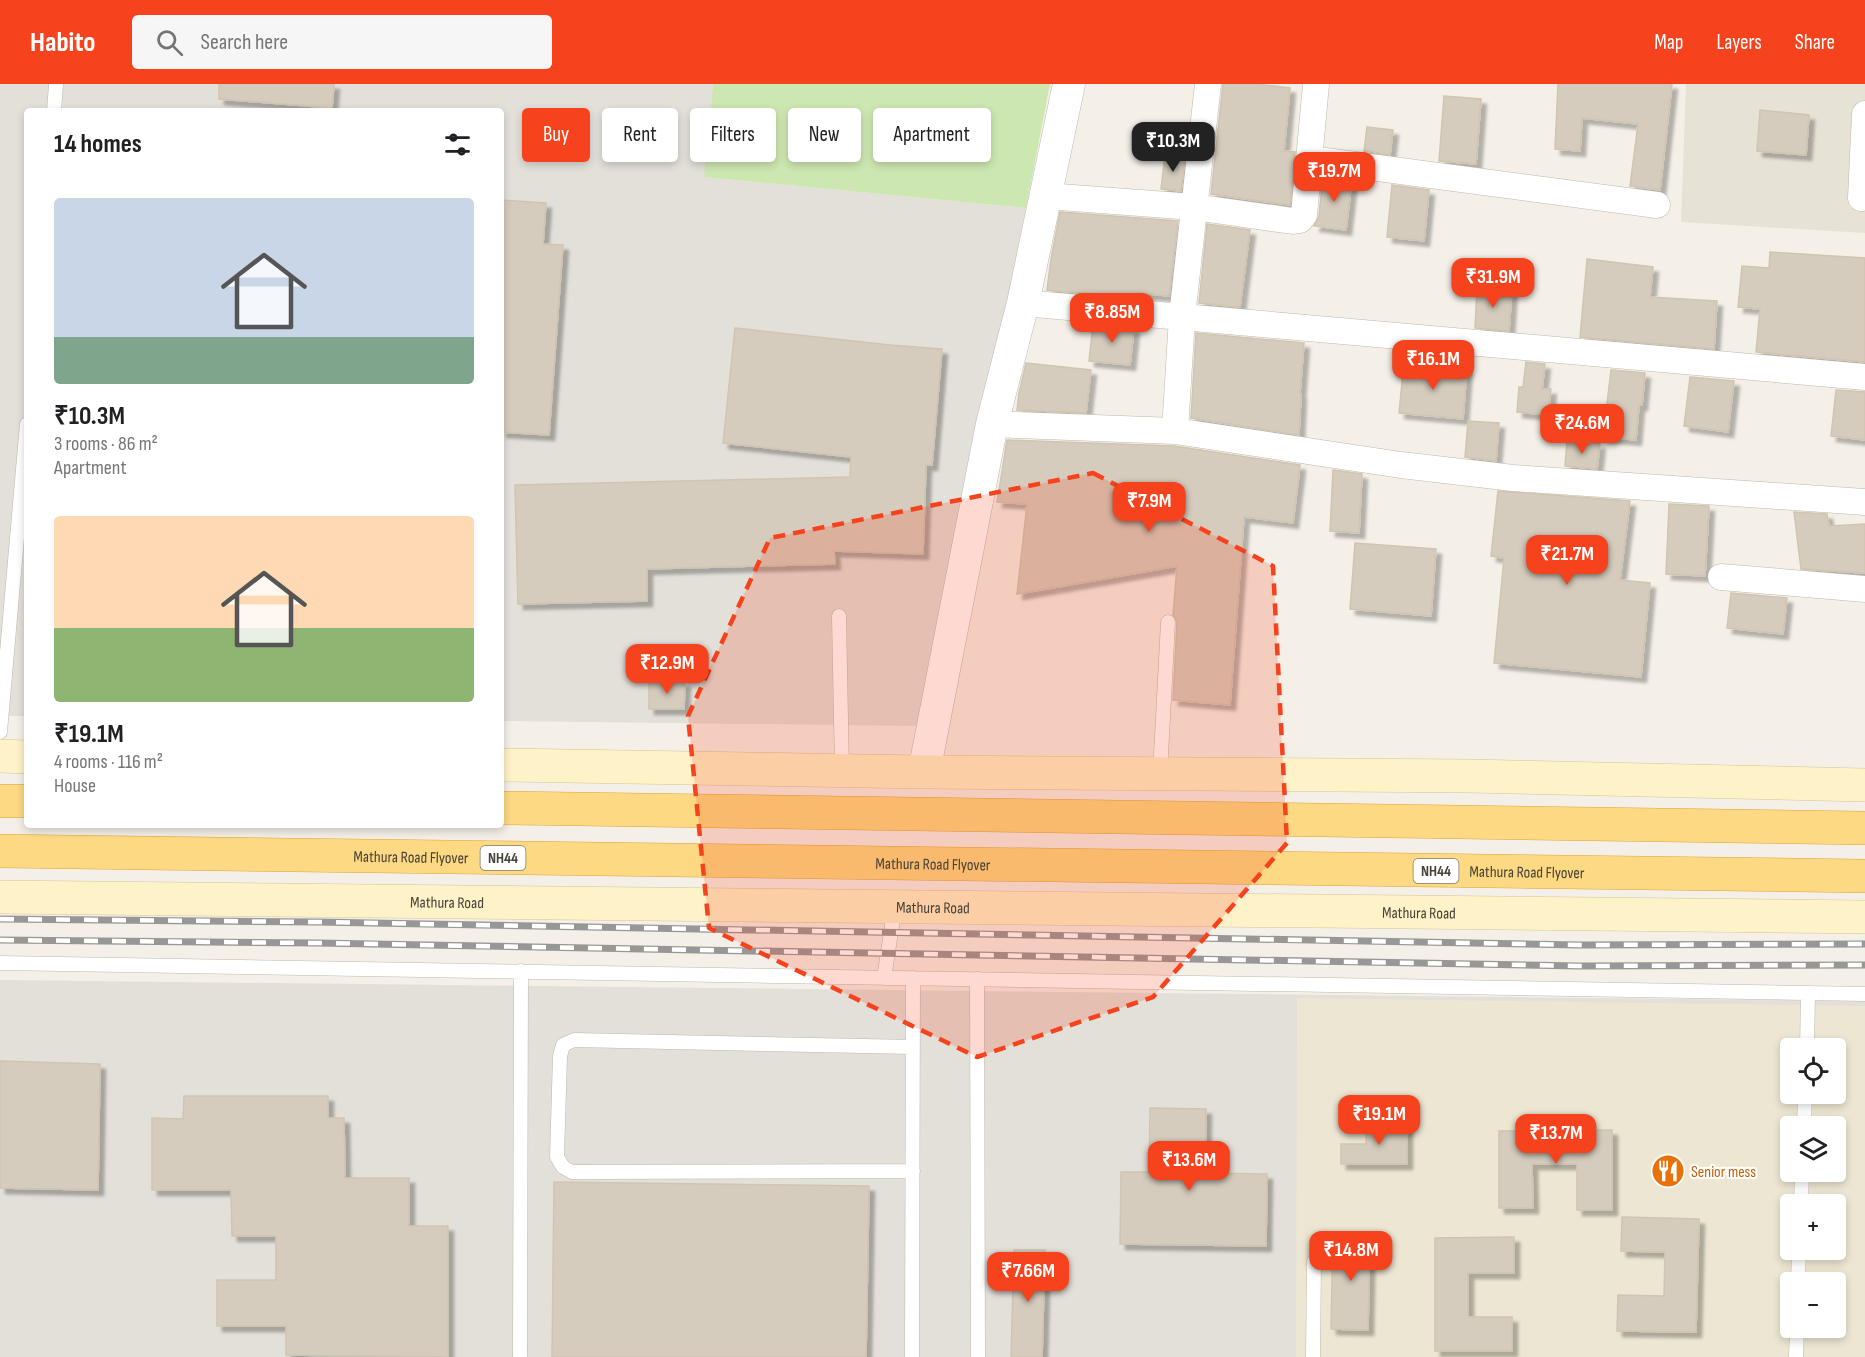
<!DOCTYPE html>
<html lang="en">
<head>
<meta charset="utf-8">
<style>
	:root { --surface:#fff; --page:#f6f6f6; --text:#202124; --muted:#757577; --accent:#f6431d }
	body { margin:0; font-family:"Sofia Sans Condensed",sans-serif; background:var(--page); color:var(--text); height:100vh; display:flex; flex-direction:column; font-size:22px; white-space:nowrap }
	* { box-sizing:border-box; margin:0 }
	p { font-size:20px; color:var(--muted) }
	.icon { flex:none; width:33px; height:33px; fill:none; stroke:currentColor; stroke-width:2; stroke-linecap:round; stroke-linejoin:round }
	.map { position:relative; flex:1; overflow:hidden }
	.panel { position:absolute; left:24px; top:24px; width:480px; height:720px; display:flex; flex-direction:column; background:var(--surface); border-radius:6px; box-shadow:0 3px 9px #0003 }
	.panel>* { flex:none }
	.top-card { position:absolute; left:522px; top:24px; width:570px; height:54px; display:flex; gap:12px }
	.controls { position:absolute; left:1780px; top:954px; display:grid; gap:12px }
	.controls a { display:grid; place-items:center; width:66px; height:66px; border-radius:6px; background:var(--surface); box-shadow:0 3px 9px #0003; font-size:30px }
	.price { position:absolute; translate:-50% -51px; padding:0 14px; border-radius:12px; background:var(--accent); color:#fff; font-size:20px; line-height:39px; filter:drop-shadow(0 2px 3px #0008) }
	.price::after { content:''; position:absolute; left:50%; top:36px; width:18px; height:14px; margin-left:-9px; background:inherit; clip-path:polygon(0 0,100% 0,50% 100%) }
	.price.current { background:#222; color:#fff }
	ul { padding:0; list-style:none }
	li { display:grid; align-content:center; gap:12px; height:318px; padding:0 30px }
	li span { display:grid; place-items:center; height:186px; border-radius:6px; color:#555 }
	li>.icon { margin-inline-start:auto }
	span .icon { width:108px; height:108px; fill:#fffc; stroke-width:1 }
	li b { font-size:26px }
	h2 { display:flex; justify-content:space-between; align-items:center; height:72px; padding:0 30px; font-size:26px }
	.tag { padding:0 21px; border-radius:6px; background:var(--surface); box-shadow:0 3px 9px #0003; font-size:21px; line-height:54px }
	.tag.current { background:var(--accent); color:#fff }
	header { display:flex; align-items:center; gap:36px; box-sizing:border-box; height:84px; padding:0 30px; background:var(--accent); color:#fff }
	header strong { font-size:28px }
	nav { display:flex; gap:33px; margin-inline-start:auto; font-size:21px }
	.search { width:420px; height:54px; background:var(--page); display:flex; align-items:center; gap:15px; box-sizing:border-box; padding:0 21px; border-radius:6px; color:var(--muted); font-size:22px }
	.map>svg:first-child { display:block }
</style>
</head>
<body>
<header>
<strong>Habito</strong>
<div class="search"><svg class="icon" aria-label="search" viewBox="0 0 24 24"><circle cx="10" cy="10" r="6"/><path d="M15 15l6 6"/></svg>Search here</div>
<nav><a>Map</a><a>Layers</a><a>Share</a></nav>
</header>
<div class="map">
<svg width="1865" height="1273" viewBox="0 0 1865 1273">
	<defs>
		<filter id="shadow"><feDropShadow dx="5.5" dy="5.5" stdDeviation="1.5" flood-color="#0004"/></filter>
	</defs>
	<rect width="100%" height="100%" fill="#f4f0e8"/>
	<!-- residential -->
	<path fill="#e7e2d6" d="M1686,0h179v149l-184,-11z"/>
	<!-- industrial -->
	<path fill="#e3dfd9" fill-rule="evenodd" d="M0,0h713l-8,93 321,31 -106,518 -419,-5v-610h-474v605h-27z
		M0,896l1865,21v356h-1865zM1791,964h45v46h-45zM1791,1042h45v46h-45zM1791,1120h45v46h-45zM1791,1198h45v46h-45z"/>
	<!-- education -->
	<path fill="#ece6d2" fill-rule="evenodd" d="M1297,914l568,8v351h-569zM1791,964h45v46h-45zM1791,1042h45v46h-45zM1791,1120h45v46h-45zM1791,1198h45v46h-45z"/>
	<!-- green -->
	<path fill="#cde7b1" d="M713,0h337l-24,124 -322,-31z"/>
	<!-- building -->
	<path fill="#d5ccbd" stroke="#d0c5b1" stroke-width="1.5" filter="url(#shadow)" d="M219,0h115l-2,24 -113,-9z
		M1223,0h34l33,4 -6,63 11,1 -5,53 -79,-11z
		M1558,0h114l-12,106 -30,-4 8,-62 -56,-6 -2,33 -25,-2z
		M1444,12l37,3 -5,65 -37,-3z
		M1760,26l49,5 -3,40 -49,-4z
		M1367,43l26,3 -3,25 -26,-4z
		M1165,71l20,2 -4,34 -20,-2z
		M1323,92l29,4 -6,50 -32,-4 5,-10z
		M1392,101l37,5 -5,51 -37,-4z
		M501,116l45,3 -3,41 20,1 -14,190 -48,-3z
		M1060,128l118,9 -9,75 -31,-3v5l-91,-8 4,-31z
		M1207,140l43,6 -10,77 -41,-4z
		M1770,168l95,6v104l-109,-10 4,-43 -22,-2 4,-41 27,2z
		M1587,175l66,8 -3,30 67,4 -3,48 -134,-12z
		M1477,203l35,2 -3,42 -34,-3z
		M1093,240l41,4 -4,37 -41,-4z
		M735,244l155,17 52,4 -10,116h-6l-3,89 -89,-3 1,13 -188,5v32l-129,3 -3,-119 335,-8 1,-20 -128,-14z
		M1196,249l108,10 -4,50 1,1 -2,41 -108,-17z
		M1404,278l63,6 -4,51 -64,-6z
		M1526,278l19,2 -3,25h9l-3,26 -31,-3 2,-25h4z
		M1026,279l65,7 -5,43 -69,-3 2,-17z
		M1611,286l34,3 -3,32h-3l-3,35 -33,-3z
		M1690,293l44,4 -6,51 -44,-6z
		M1836,306l29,2v48l-34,-4z
		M1468,337l31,2 -3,38 -31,-4z
		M1007,356l167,6 126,19 -7,58 -49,-6 -14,188 -57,-5 4,-78 -4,-7 4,-49 -160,28 10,-90 -30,-2z
		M1567,356l33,4 -3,25 -32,-3z
		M1333,386l29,4 -3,59 -29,-2z
		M1498,407l132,10 -10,79 30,3 -9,94 -147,-14 10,-105 -13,-2z
		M1669,420l40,2 -4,70 -39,-2z
		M1794,428l33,2 2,12 36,-2v49l-64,-4z
		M1355,459l81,6 -5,67 -81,-7z
		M1731,509l56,5 -4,36 -56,-6z
		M649,598h36l-1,27h-35z
		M0,977l100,3 -2,126 -98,-2z
		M184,1012h144v22h16l1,60h64v48h39v131l-162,-2v-29h-69v-46h59v-44h-44l-1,-46h-79v-72l31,1z
		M1150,1024l56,1 -1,64 62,1 -1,72 -146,-2 1,-72h28z
		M1366,1040h41v40h-66v-20h25z
		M1612,1046v80h-35v-46h-45l1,44h-34v-77z
		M554,1098l315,4 -3,171h-314z
		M1622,1133l77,2 -3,113 -79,-1 1,-36 46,1 1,-44 -44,-1z
		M1333,1150l37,1 -2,95 -37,-1z
		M1514,1153v36h-46v44h44v34h-77v-113z
		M1014,1166h31l-3,107h-31z"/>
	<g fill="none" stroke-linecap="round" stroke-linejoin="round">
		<!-- service casing -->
		<g stroke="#bfb8ab" stroke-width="15">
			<path id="service" d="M54,27l2,-27
				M839,532l3,155
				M0,648l27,-308
				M1160,690l8,-152
				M0,879l1865,31
				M884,894l11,-72
				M977,895l1,378
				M1807,964l1,-55
				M1804,1042l1,-32
				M913,1087l-341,1 -9,-5 -6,-10 3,-101 3,-11 11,-5 339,7
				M1801,1120l1,-32
				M1798,1198l1,-32
				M520,1273l1,-386
				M912,1273l1,-379
				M1313,1273l1,-96
				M1796,1273l1,-29"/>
		</g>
		<!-- minor casing -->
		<g stroke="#bfb8ab" stroke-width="27">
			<path id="minor" d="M1310,75l347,46
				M1046,112l148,11 99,14 7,-1 4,-5 12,-131
				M1861,114l4,-84
				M1023,219l842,74
				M992,340l183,7 226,34 112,13 352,24
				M1175,347l7,-114 26,-233
				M1721,493l144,12"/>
		</g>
		<!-- tertiary casing -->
		<g stroke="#bfb8ab" stroke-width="33">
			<path id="tertiary" d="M924,688l68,-348 31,-121 46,-219"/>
		</g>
		<!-- secondary casing -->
		<g stroke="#d3c599" stroke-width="34">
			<g id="secondary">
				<path d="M0,672l27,1"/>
				<path d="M501,681l423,7 545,4 396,9"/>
				<path id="s1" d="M0,813l1865,20"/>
			</g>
		</g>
		<!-- trunk casing -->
		<g stroke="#dba43b" stroke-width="34">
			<g id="trunk">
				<path d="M0,717h27"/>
				<path d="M501,724l1364,20"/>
				<path id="s2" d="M0,767l1865,25"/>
			</g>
		</g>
		<!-- service -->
		<use href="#service" stroke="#fff" stroke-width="14"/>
		<!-- minor -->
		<use href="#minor" stroke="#fff" stroke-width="26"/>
		<!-- tertiary -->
		<use href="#tertiary" stroke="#fff" stroke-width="32"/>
		<!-- secondary -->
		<use href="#secondary" stroke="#fef2c8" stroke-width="33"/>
		<!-- trunk -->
		<use href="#trunk" stroke="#fcd982" stroke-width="33"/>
		<!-- rail casing -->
		<g stroke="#979797" stroke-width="7">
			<path id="rail" d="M0,835l317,3 1262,23 286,-1
				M0,856l317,3 1262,23 286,-1"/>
		</g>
		<!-- rail -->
		<use href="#rail" stroke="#fff" stroke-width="4.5" stroke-dasharray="14" stroke-linecap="butt"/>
	</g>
	<!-- marked area -->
	<path fill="#f6431d" fill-opacity="0.2" stroke="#f6431d" stroke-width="4.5" stroke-dasharray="12 8" stroke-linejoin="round" d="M1093,389l180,93 14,277 -134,154 -176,60 -268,-129 -21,-212 82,-178z"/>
	<!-- icons -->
	<defs>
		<g id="restaurant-disc" transform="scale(1.725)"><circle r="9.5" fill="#e8710a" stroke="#fff"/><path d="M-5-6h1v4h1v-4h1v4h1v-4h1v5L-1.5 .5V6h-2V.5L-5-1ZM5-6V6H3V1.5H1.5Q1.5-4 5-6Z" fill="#fff"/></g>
	</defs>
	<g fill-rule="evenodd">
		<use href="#restaurant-disc" x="1668" y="1087"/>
	</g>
	<g text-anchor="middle" stroke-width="4.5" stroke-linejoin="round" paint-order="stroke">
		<!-- shield labels -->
		<g fill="#fff" stroke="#7e7a73" stroke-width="1.5">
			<rect x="480.5" y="762" width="45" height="24" rx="4.5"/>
			<rect x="1413.5" y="775" width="45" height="24" rx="4.5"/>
		</g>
		<g font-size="15" font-weight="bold" fill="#474137">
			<text x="503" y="779">NH44</text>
			<text x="1436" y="792">NH44</text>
		</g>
		<!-- street labels -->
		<g font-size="16" fill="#474137" stroke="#fff">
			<text dy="6" stroke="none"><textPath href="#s2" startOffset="411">Mathura Road Flyover</textPath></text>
			<text dy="6" stroke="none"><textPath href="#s2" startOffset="933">Mathura Road Flyover</textPath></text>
			<text dy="6" stroke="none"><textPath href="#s2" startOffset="1527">Mathura Road Flyover</textPath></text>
			<text dy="6" stroke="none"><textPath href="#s1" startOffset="447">Mathura Road</textPath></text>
			<text dy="6" stroke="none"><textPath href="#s1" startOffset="933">Mathura Road</textPath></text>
			<text dy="6" stroke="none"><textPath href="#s1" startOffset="1419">Mathura Road</textPath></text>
		</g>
		<!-- food labels -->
		<g font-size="16" fill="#c56008" stroke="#fff" text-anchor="start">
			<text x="1691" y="1093">Senior mess</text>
		</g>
	</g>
</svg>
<div class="controls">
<a><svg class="icon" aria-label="locate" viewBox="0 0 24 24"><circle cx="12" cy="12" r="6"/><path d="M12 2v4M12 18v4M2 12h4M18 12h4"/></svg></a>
<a><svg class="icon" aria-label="layers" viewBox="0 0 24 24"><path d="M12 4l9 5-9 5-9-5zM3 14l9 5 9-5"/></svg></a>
<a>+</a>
<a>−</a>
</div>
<b class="price current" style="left:1173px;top:89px">₹10.3M</b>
<b class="price" style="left:1334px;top:119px">₹19.7M</b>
<b class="price" style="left:1493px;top:225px">₹31.9M</b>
<b class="price" style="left:1112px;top:260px">₹8.85M</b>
<b class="price" style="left:1433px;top:307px">₹16.1M</b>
<b class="price" style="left:1582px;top:371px">₹24.6M</b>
<b class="price" style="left:1149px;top:449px">₹7.9M</b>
<b class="price" style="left:1567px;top:502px">₹21.7M</b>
<b class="price" style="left:667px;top:611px">₹12.9M</b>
<b class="price" style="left:1379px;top:1062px">₹19.1M</b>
<b class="price" style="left:1556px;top:1081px">₹13.7M</b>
<b class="price" style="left:1189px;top:1108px">₹13.6M</b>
<b class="price" style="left:1351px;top:1198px">₹14.8M</b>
<b class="price" style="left:1028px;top:1219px">₹7.66M</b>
<div class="top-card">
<a class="tag current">Buy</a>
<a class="tag">Rent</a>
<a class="tag">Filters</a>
<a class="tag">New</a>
<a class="tag">Apartment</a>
</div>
<section class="panel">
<h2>14 homes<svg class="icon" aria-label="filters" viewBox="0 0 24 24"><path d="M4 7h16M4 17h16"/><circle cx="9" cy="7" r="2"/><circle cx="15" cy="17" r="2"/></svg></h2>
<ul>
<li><span style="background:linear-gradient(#c9d6e8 75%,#7fa58c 0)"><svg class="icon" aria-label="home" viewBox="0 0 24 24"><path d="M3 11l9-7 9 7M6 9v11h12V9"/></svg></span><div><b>₹10.3M</b><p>3 rooms · 86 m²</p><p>Apartment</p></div></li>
<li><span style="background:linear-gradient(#ffd9b3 60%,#8fb573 0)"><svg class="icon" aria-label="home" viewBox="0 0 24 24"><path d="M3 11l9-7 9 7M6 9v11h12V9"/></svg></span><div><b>₹19.1M</b><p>4 rooms · 116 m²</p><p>House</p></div></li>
</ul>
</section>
</div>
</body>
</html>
